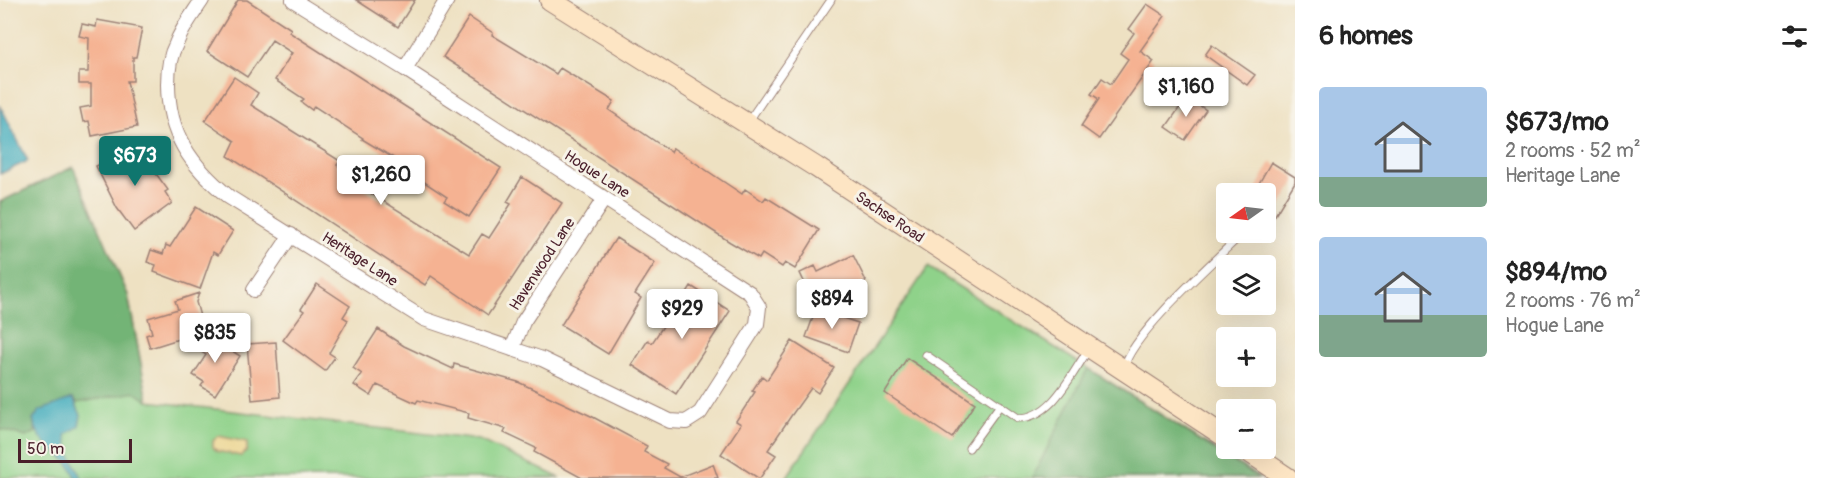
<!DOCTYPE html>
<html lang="en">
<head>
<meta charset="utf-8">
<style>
	:root { --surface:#fff; --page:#f2f2f2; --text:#222; --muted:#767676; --accent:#0f766e }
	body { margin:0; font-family:Pangolin,sans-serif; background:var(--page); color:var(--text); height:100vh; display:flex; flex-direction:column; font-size:22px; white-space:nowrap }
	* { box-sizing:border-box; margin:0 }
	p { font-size:20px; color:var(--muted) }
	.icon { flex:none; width:33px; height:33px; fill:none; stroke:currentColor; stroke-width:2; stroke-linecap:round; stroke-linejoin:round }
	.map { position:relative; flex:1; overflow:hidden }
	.sheet { display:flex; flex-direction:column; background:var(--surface); width:540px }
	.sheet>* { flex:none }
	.needle { width:39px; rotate:256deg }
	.fabs { position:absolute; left:1216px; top:183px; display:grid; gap:12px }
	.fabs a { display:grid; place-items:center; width:60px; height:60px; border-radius:6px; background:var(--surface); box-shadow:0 6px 24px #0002; font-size:30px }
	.scale { position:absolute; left:18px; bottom:15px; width:114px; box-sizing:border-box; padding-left:6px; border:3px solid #4a1f2b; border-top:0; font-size:16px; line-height:21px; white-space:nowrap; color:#4a1f2b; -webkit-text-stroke:4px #f7f3e8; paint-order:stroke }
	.price { position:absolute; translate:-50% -51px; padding:0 14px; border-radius:6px; background:#fff; color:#222; font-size:20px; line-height:39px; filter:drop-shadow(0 2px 3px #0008) }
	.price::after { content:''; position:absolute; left:50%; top:36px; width:18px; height:14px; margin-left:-9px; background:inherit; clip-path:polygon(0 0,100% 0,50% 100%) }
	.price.on { background:var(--accent); color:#fff }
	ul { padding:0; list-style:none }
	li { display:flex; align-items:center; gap:18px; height:150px; padding:0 24px }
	li span { display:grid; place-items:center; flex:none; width:168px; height:120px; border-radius:6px; color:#555 }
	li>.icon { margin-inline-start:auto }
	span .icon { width:72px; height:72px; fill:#fffc; stroke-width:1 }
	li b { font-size:26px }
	h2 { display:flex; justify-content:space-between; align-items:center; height:72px; padding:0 24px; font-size:26px }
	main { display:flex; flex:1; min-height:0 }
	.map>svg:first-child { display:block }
</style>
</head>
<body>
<main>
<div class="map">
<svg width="1295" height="478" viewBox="0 0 1295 478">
	<rect width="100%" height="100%" fill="#f7f3e8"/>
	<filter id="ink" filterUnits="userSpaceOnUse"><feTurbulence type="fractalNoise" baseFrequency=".0167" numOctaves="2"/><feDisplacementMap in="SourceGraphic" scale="12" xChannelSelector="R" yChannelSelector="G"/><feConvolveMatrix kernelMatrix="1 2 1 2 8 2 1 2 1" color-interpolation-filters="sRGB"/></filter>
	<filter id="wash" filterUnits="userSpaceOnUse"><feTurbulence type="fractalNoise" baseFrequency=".008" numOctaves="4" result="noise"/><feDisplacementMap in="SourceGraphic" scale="24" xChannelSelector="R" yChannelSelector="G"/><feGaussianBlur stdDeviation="1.35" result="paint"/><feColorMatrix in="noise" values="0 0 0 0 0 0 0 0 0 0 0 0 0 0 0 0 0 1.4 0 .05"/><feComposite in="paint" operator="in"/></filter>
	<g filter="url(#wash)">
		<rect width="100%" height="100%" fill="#eee1c2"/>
		<!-- green -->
		<path fill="#8fd28a" stroke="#6c785a" stroke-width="1.5" d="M73,167l55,128 20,106 331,39 81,38h-560v-276z
			M928,267l333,211h-475z"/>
		<!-- forest -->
		<path fill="#73b476" stroke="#5e6a50" stroke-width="1.5" d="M73,167l55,128 20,106 -13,-9 -58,11 -4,-5 -40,22 3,12 -10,5 -26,-8v-227z
			M1088,368l171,110h-227z"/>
		<!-- sand -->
		<path fill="#eeda9e" stroke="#9c7c64" stroke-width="1.5" d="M218,436l29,6v9l-6,5 -24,-5 -4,-4v-6z"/>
		<!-- water -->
		<path fill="#3facbd" stroke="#446674" stroke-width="1.5" d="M0,105l28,56 -28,13z
			M73,398l8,17 -2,11 -13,9 3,17 13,26h-6c-11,-30 -34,-24 -43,-58l6,-9z"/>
		<g id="blocks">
			<!-- building -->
			<path fill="#f5b292" d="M238,0h9l44,29 -2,3 212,136 -32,49 -25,-16 3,-4 -47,-31 2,-3 -40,-24 1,-1 -49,-32 -2,4 -11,-8 3,-3 -29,-19 17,-27 -20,-13 -25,37 -40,-26z
				M356,0h59l-17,27z
				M1147,4l18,12 -25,35 14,10 -55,78 -18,-13 18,-27 -8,-5 11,-16 9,6 17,-25 -8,-6 14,-20 -5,-4z
				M469,17l24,16 -1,2 64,39 4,-6 54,33 -5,9 62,42 2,-4 69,46 3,-5 18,12 3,-4 53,33 -24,39 -10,-6 -3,4 -20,-13 -3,5 -29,-17 -287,-185z
				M97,20l45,8 -6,29h-3v24h-6l10,46 -45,9 -3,-15 -6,1 -3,-14 11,-2v-22h-12v-12h9l1,-34 -10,-2 3,-12 14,3z
				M1212,45l43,30 -8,10 -42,-30z
				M234,77l24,16 -7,12 89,56 -3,4 15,10 -3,5 120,74 13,-20 7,4 22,-34 -4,-2 15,-25 40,26 -74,112 -57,-39 -6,9 -197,-129 7,-15 -30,-20z
				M1187,97l19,13 -21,30 -19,-13z
				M141,144l13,27 14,19 -3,2 7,11 -38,28 -17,-23 -21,-42z
				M1271,162l24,15v5l-21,35 -8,-5v-18h-13z
				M196,207l37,24 -15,24 -5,-3 -13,37 -46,-17 2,-7 -9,-3 4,-12 12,4 3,-9 4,2z
				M616,238l39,25 -20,31 6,4 -33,56 -47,-29z
				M853,255l13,26 -51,24 -15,-32 15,-7 3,6z
				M317,284l33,22 -7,11 5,3 -19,33 6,4 -10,14 -42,-31 21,-29 -3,-2z
				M691,286l39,25 -54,83 -44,-29 16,-25 4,3 19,-29 2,1z
				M199,293l-3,9 8,29 -54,17 -4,-13 6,-2 -4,-15 30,-9 -3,-8z
				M816,309l42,14 -10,29 -42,-15z
				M378,329l26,17 49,23 1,-5 64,18 73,34 56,30 -3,6 23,12 -3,4 16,9 33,-13 5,14h-136l-48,-26 2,-4 -32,-15 2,-4 -38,-11 1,-5 -51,-13 -2,3 -39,-18 -6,11 -17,-11 8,-11 -9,-6z
				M206,334l34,22 -25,39 -14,-9 3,-4 -11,-7 13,-20 -9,-6z
				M792,341l42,27 -16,25 -7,-5 -20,28 -23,34 8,5 -16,23h-2l-37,-24 20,-30 -5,-3 19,-29 -3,-1 10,-15 5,4z
				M276,342l4,55 -28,3 -5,-56z
				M907,358l68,45 -23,35 -67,-45z"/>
		</g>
	</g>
	<g filter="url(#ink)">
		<use href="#blocks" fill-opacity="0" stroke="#9c8076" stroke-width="1.5"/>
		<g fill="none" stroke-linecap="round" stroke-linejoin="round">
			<!-- service casing -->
			<g stroke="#9c8076" stroke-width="9">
				<path id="service" d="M748,122l83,-122
					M926,355l92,63c35,0 53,-44 71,-69
					M1124,368c7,-33 89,-106 117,-133
					M969,448l31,-43"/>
			</g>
			<!-- minor casing -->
			<g stroke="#9c8076" stroke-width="16">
				<path id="minor" d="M202,0c-9,14 -20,28 -26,44 -6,11 -8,27 -8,40 0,50 23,82 61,113l195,122 118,40 128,62 16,1 14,-9 57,-89 2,-17 -9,-14 -345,-224 -112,-69
					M405,69l42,-69
					M254,290l37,-55
					M512,349l11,-27 81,-123"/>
			</g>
			<!-- secondary casing -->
			<g stroke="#9c8076" stroke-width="22">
				<path id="secondary" d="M550,0l266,167 411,271
					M1243,448l45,30"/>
			</g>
			<!-- service -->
			<use href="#service" stroke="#fff" stroke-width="7"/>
			<!-- minor -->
			<use href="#minor" stroke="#fff" stroke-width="14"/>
			<!-- secondary -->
			<use href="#secondary" stroke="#fde5c4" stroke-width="20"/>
		</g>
	</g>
	<g text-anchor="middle" stroke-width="6" stroke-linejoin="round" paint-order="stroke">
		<!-- street labels -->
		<g font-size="15" fill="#4a1f2b" stroke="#f7f3e8">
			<text transform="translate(597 174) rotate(33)" y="5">Hogue Lane</text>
			<text transform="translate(890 217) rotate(34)" y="5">Sachse Road</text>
			<text transform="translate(360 259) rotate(33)" y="5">Heritage Lane</text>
			<text transform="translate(542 264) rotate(-57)" y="5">Havenwood Lane</text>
		</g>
	</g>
</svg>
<div class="fabs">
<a><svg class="needle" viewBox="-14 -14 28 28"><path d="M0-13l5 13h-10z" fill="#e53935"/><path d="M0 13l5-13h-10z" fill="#767676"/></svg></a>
<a><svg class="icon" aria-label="layers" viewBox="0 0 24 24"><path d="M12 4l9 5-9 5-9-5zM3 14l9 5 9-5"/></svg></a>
<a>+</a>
<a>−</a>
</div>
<div class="scale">50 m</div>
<b class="price" style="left:1186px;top:118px">$1,160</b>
<b class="price on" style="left:135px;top:187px">$673</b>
<b class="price" style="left:381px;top:206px">$1,260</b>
<b class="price" style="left:832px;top:330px">$894</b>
<b class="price" style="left:682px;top:340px">$929</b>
<b class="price" style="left:215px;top:364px">$835</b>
</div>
<section class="sheet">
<h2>6 homes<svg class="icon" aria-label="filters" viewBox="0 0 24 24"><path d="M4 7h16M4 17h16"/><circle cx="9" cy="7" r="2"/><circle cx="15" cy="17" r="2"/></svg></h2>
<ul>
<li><span style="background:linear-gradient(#a9c7e8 75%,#7fa58c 0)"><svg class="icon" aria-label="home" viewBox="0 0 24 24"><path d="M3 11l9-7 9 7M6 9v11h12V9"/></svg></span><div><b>$673/mo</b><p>2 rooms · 52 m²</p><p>Heritage Lane</p></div></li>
<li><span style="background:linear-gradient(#a9c7e8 65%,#7fa58c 0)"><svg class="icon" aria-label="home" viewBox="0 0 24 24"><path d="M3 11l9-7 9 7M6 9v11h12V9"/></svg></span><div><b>$894/mo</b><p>2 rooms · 76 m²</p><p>Hogue Lane</p></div></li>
</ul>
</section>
</main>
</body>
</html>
